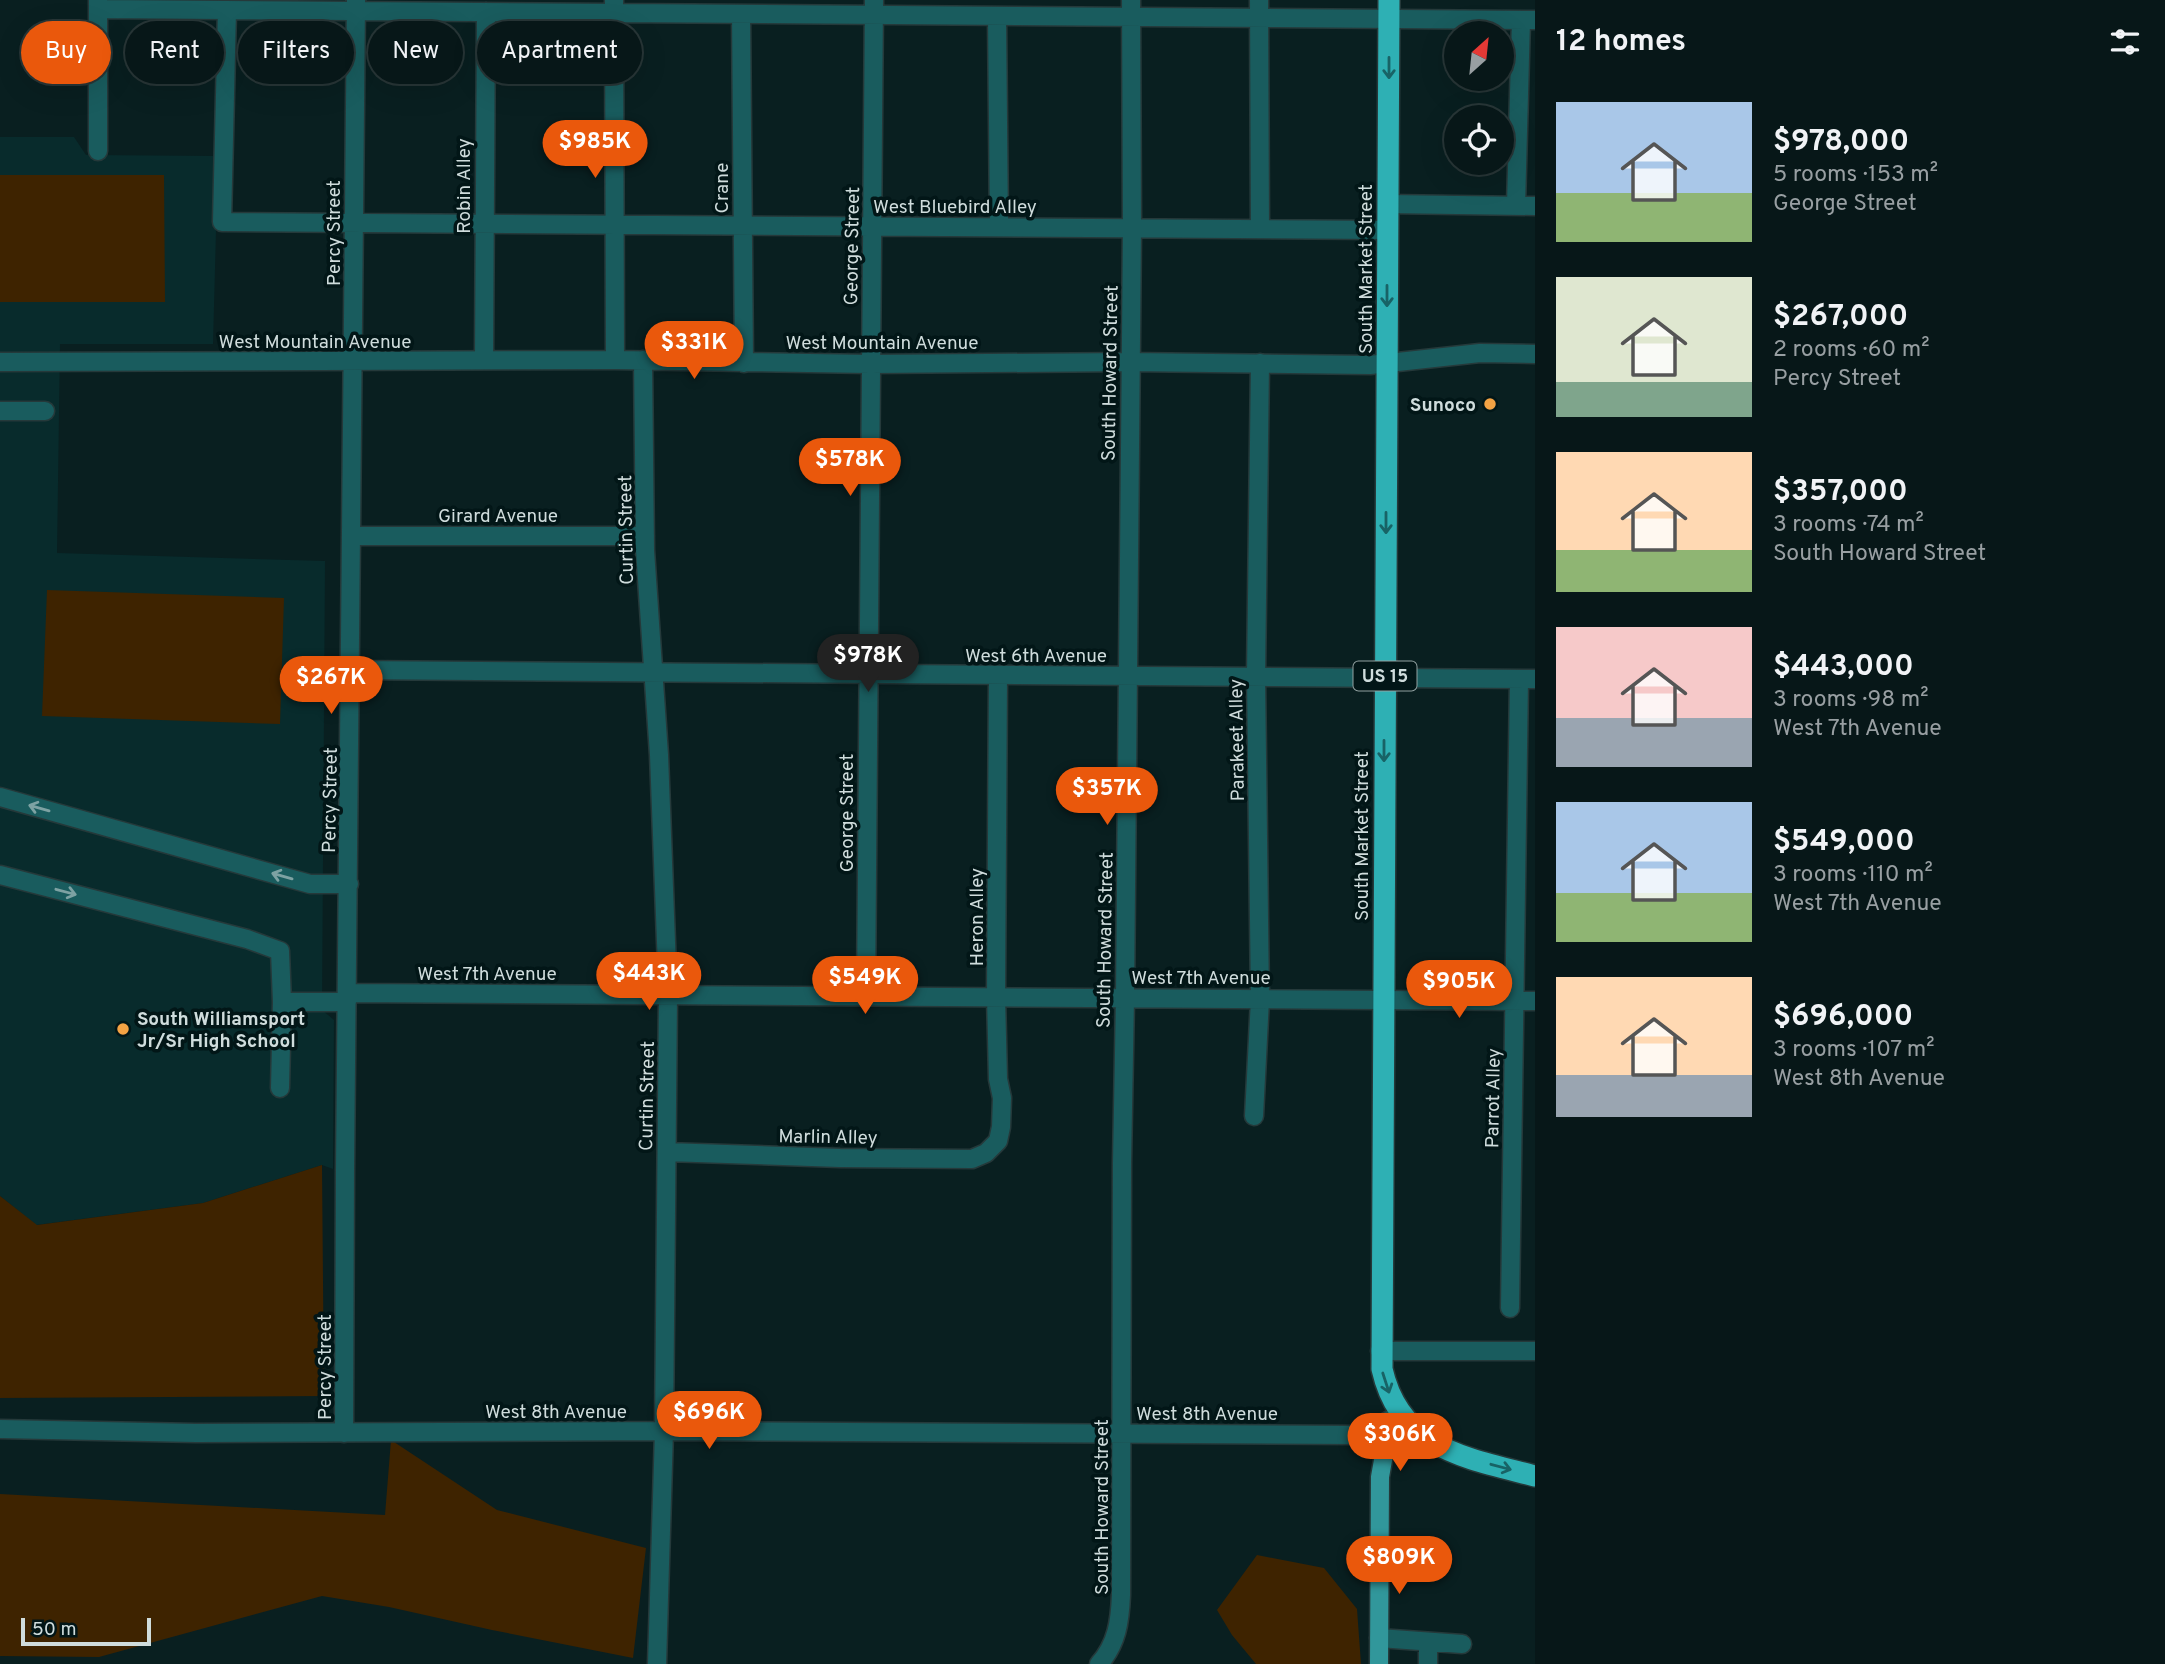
<!DOCTYPE html>
<html lang="en">
<head>
<meta charset="utf-8">
<style>
	:root { --surface:#071718; --page:#102021; --text:#f1f3f6; --muted:#989fa2; --line:#283637; --accent:#ea580c }
	body { margin:0; font-family:Overpass,sans-serif; background:var(--page); color:var(--text); height:100vh; display:flex; flex-direction:column; font-size:26px; white-space:nowrap }
	* { box-sizing:border-box; margin:0 }
	p { font-size:23px; color:var(--muted) }
	.icon { flex:none; width:38px; height:38px; fill:none; stroke:currentColor; stroke-width:2; stroke-linecap:round; stroke-linejoin:round }
	.map { position:relative; flex:1; overflow:hidden }
	.sheet { display:flex; flex-direction:column; background:var(--surface); width:630px }
	.sheet>* { flex:none }
	.guide { position:absolute; left:21px; top:21px; width:665px; height:63px; display:flex; gap:14px }
	.needle { width:46px; rotate:27deg }
	.buttons { position:absolute; left:1444px; top:21px; display:grid; gap:14px }
	.buttons a { display:grid; place-items:center; width:70px; height:70px; border-radius:50%; background:var(--surface); box-shadow:0 7px 28px #0002,0 0 0 2px var(--line); font-size:35px }
	.scale { position:absolute; left:21px; bottom:18px; width:130px; box-sizing:border-box; padding-left:7px; border:4px solid #cfdcdc; border-top:0; font-size:19px; line-height:24px; white-space:nowrap; color:#cfdcdc; -webkit-text-stroke:5px #021617; paint-order:stroke }
	.price { position:absolute; translate:-50% -60px; padding:0 16px; border-radius:24px; background:var(--accent); color:#fff; font-size:23px; line-height:46px; filter:drop-shadow(0 2px 4px #0008) }
	.price::after { content:''; position:absolute; left:50%; top:42px; width:21px; height:16px; margin-left:-10px; background:inherit; clip-path:polygon(0 0,100% 0,50% 100%) }
	.price.selected { background:#222; color:#fff }
	ul { padding:0; list-style:none }
	li { display:flex; align-items:center; gap:21px; height:175px; padding:0 21px }
	li span { display:grid; place-items:center; flex:none; width:196px; height:140px; border-radius:0px; color:#555 }
	li>.icon { margin-inline-start:auto }
	span .icon { width:84px; height:84px; fill:#fffc; stroke-width:1 }
	li b { font-size:30px }
	h2 { display:flex; justify-content:space-between; align-items:center; height:84px; padding:0 21px; font-size:30px }
	.chip { padding:0 24px; border-radius:32px; background:var(--surface); box-shadow:0 7px 28px #0002,0 0 0 2px var(--line); font-size:24px; line-height:63px }
	.chip.selected { background:var(--accent); color:#fff }
	main { display:flex; flex:1; min-height:0 }
	.map>svg:first-child { display:block }
</style>
</head>
<body>
<main>
<div class="map">
<svg width="1535" height="1664" viewBox="0 0 1535 1664">
	<rect width="100%" height="100%" fill="#091f20"/>
	<!-- built -->
	<path fill="#082b2c" d="M0,137h74l12,18 132,1 -5,188h-153l-3,209 268,8 -3,449 12,10 -1,149 -11,-4 -119,38 -167,22 -36,-29z"/>
	<!-- green -->
	<path fill="#3e2300" d="M0,175h164l1,127h-165z
		M47,590l237,8 -4,126 -238,-8z
		M322,1165l2,231 -324,2v-202l37,29 166,-22z
		M391,1440l106,70 149,38 -13,110 -141,-28 -103,-23 -67,-11 -223,61 -99,-1v-162l385,21z
		M1257,1555l67,13 33,41 4,55h-105l-24,-29 -15,-25z"/>
	<g fill="none" stroke-linecap="round" stroke-linejoin="round">
		<!-- minor casing -->
		<g stroke="#25393a" stroke-width="21">
			<path id="minor" d="M614,0l1,360
				M1259,0l1,229
				M98,9l1437,11
				M227,10l-5,212 1166,8
				M741,14l3,349
				M997,16l2,211
				M98,151v-151
				M1388,204l147,2
				M1516,205l5,-185
				M484,360l2,-348
				M643,360l2,190 14,205 9,240 -4,436 -7,233
				M0,362l615,-2 255,4 260,-2 240,3 110,-12 55,1
				M0,411h45
				M351,536h294
				M351,670l1184,9
				M0,797l310,87h39
				M0,875l247,64 33,12 2,51h65
				M348,993l1187,8
				M866,996l8,-996
				M280,1088l2,-86
				M1254,1116l6,-117 -4,-322 4,-314
				M667,1152l173,6 132,1 14,-6 12,-12 3,-14 1,-29 -4,-19 -2,-82 2,-322
				M1510,1308l9,-629
				M1380,1351h155
				M0,1429l196,4 468,-2 695,4 15,-5 26,-17
				M344,1433l1,-263 11,-1170
				M1379,1638l83,6
				M1099,1664c18,-20 21,-43 22,-69l1,-432 3,-165 7,-770 -1,-228
				M1428,1664v-22"/>
		</g>
		<!-- major casing -->
		<g stroke="#25393a" stroke-width="21">
			<path id="major" d="M1379,1664l1,-187 5,-28 15,-36"/>
		</g>
		<!-- highway casing -->
		<g stroke="#25393a" stroke-width="24">
			<path id="highway" d="M1389,0l-7,1369c18,80 84,89 153,107"/>
		</g>
		<!-- minor -->
		<use href="#minor" stroke="#195c5e" stroke-width="18"/>
		<!-- major -->
		<use href="#major" stroke="#31979b" stroke-width="18"/>
		<!-- highway -->
		<use href="#highway" stroke="#2eb0b4" stroke-width="21"/>
	</g>
	<!-- one-way arrows -->
	<defs><path id="oneway-shaft" d="M-6 0H5M1.5-3L5.5 0L1.5 3" fill="none" stroke-width="1.6" stroke-linecap="round" stroke-linejoin="round" transform="scale(1.75)"/></defs>
	<g stroke="#186366">
		<use href="#oneway-shaft" transform="translate(1389 68) rotate(90)"/>
		<use href="#oneway-shaft" transform="translate(1387 296) rotate(90)"/>
		<use href="#oneway-shaft" transform="translate(1386 523) rotate(90)"/>
		<use href="#oneway-shaft" transform="translate(1384 751) rotate(90)"/>
		<use href="#oneway-shaft" transform="translate(1386 1383) rotate(72)"/>
		<use href="#oneway-shaft" transform="translate(1501 1467) rotate(15)"/>
	</g>
	<g stroke="#7da2a3">
		<use href="#oneway-shaft" transform="translate(39 808) rotate(-164)"/>
		<use href="#oneway-shaft" transform="translate(282 876) rotate(-164)"/>
		<use href="#oneway-shaft" transform="translate(66 892) rotate(15)"/>
	</g>
	<!-- markers -->
	<g fill="#f4a344" stroke="#021617" stroke-width="2.5">
		<circle cx="1490" cy="404" r="7"/>
		<circle cx="123" cy="1029" r="7"/>
	</g>
	<g text-anchor="middle" stroke-width="7" stroke-linejoin="round" paint-order="stroke">
		<!-- shield labels -->
		<rect fill="#021617" stroke="#92a1a1" stroke-width="2" x="1353.5" y="661.5" width="63" height="29" rx="5"/>
		<g font-size="18" font-weight="bold" fill="#cfdcdc">
			<text x="1385" y="682">US 15</text>
		</g>
		<!-- street labels -->
		<g font-size="19" fill="#cfdcdc" stroke="#021617">
			<text transform="translate(463 186) rotate(-90)" y="7">Robin Alley</text>
			<text transform="translate(721 188) rotate(-90)" y="7">Crane</text>
			<text x="955" y="213">West Bluebird Alley</text>
			<text transform="translate(333 233) rotate(-90)" y="7">Percy Street</text>
			<text transform="translate(851 246) rotate(-89)" y="7">George Street</text>
			<text transform="translate(1365 269) rotate(-90)" y="7">South Market Street</text>
			<text x="315" y="348">West Mountain Avenue</text>
			<text x="882" y="349">West Mountain Avenue</text>
			<text transform="translate(1109 373) rotate(-89)" y="7">South Howard Street</text>
			<text x="498" y="522">Girard Avenue</text>
			<text transform="translate(625 530) rotate(-91)" y="7">Curtin Street</text>
			<text x="1036" y="662">West 6th Avenue</text>
			<text transform="translate(1236 740) rotate(-91)" y="7">Parakeet Alley</text>
			<text transform="translate(329 800) rotate(-89)" y="7">Percy Street</text>
			<text transform="translate(846 813) rotate(-90)" y="7">George Street</text>
			<text transform="translate(1361 836) rotate(-90)" y="7">South Market Street</text>
			<text transform="translate(976 917) rotate(-90)" y="7">Heron Alley</text>
			<text transform="translate(1104 940) rotate(-89)" y="7">South Howard Street</text>
			<text x="487" y="980">West 7th Avenue</text>
			<text x="1201" y="984">West 7th Avenue</text>
			<text transform="translate(646 1096) rotate(-89)" y="7">Curtin Street</text>
			<text transform="translate(1492 1098) rotate(-89)" y="7">Parrot Alley</text>
			<text transform="translate(828 1136) rotate(1)" y="7">Marlin Alley</text>
			<text transform="translate(324 1367) rotate(-90)" y="7">Percy Street</text>
			<text x="556" y="1418">West 8th Avenue</text>
			<text x="1207" y="1420">West 8th Avenue</text>
			<text transform="translate(1101 1507) rotate(-90)" y="7">South Howard Street</text>
		</g>
		<!-- poi labels -->
		<g font-size="19" font-weight="bold" fill="#cfdcdc" stroke="#021617" text-anchor="end">
			<text x="1476" y="411">Sunoco</text>
			<text x="137" y="1025" text-anchor="start">South Williamsport<tspan x="137" dy="22">Jr/Sr High School</tspan></text>
		</g>
	</g>
</svg>
<div class="buttons">
<a><svg class="needle" viewBox="-14 -14 28 28"><path d="M0-13l5 13h-10z" fill="#e53935"/><path d="M0 13l5-13h-10z" fill="#989fa2"/></svg></a>
<a><svg class="icon" aria-label="locate" viewBox="0 0 24 24"><circle cx="12" cy="12" r="6"/><path d="M12 2v4M12 18v4M2 12h4M18 12h4"/></svg></a>
</div>
<div class="scale">50 m</div>
<b class="price" style="left:595px;top:180px">$985K</b>
<b class="price" style="left:694px;top:381px">$331K</b>
<b class="price" style="left:850px;top:498px">$578K</b>
<b class="price selected" style="left:868px;top:694px">$978K</b>
<b class="price" style="left:331px;top:716px">$267K</b>
<b class="price" style="left:1107px;top:827px">$357K</b>
<b class="price" style="left:649px;top:1012px">$443K</b>
<b class="price" style="left:865px;top:1016px">$549K</b>
<b class="price" style="left:1459px;top:1020px">$905K</b>
<b class="price" style="left:709px;top:1451px">$696K</b>
<b class="price" style="left:1400px;top:1473px">$306K</b>
<b class="price" style="left:1399px;top:1596px">$809K</b>
<div class="guide">
<a class="chip selected">Buy</a>
<a class="chip">Rent</a>
<a class="chip">Filters</a>
<a class="chip">New</a>
<a class="chip">Apartment</a>
</div>
</div>
<section class="sheet">
<h2>12 homes<svg class="icon" aria-label="filters" viewBox="0 0 24 24"><path d="M4 7h16M4 17h16"/><circle cx="9" cy="7" r="2"/><circle cx="15" cy="17" r="2"/></svg></h2>
<ul>
<li><span style="background:linear-gradient(#a9c7e8 65%,#8fb573 0)"><svg class="icon" aria-label="home" viewBox="0 0 24 24"><path d="M3 11l9-7 9 7M6 9v11h12V9"/></svg></span><div><b>$978,000</b><p>5 rooms · 153 m²</p><p>George Street</p></div></li>
<li><span style="background:linear-gradient(#dfe7d0 75%,#7fa58c 0)"><svg class="icon" aria-label="home" viewBox="0 0 24 24"><path d="M3 11l9-7 9 7M6 9v11h12V9"/></svg></span><div><b>$267,000</b><p>2 rooms · 60 m²</p><p>Percy Street</p></div></li>
<li><span style="background:linear-gradient(#ffd9b3 70%,#8fb573 0)"><svg class="icon" aria-label="home" viewBox="0 0 24 24"><path d="M3 11l9-7 9 7M6 9v11h12V9"/></svg></span><div><b>$357,000</b><p>3 rooms · 74 m²</p><p>South Howard Street</p></div></li>
<li><span style="background:linear-gradient(#f6c9c9 65%,#9aa5b1 0)"><svg class="icon" aria-label="home" viewBox="0 0 24 24"><path d="M3 11l9-7 9 7M6 9v11h12V9"/></svg></span><div><b>$443,000</b><p>3 rooms · 98 m²</p><p>West 7th Avenue</p></div></li>
<li><span style="background:linear-gradient(#a9c7e8 65%,#8fb573 0)"><svg class="icon" aria-label="home" viewBox="0 0 24 24"><path d="M3 11l9-7 9 7M6 9v11h12V9"/></svg></span><div><b>$549,000</b><p>3 rooms · 110 m²</p><p>West 7th Avenue</p></div></li>
<li><span style="background:linear-gradient(#ffd9b3 70%,#9aa5b1 0)"><svg class="icon" aria-label="home" viewBox="0 0 24 24"><path d="M3 11l9-7 9 7M6 9v11h12V9"/></svg></span><div><b>$696,000</b><p>3 rooms · 107 m²</p><p>West 8th Avenue</p></div></li>
</ul>
</section>
</main>
</body>
</html>
